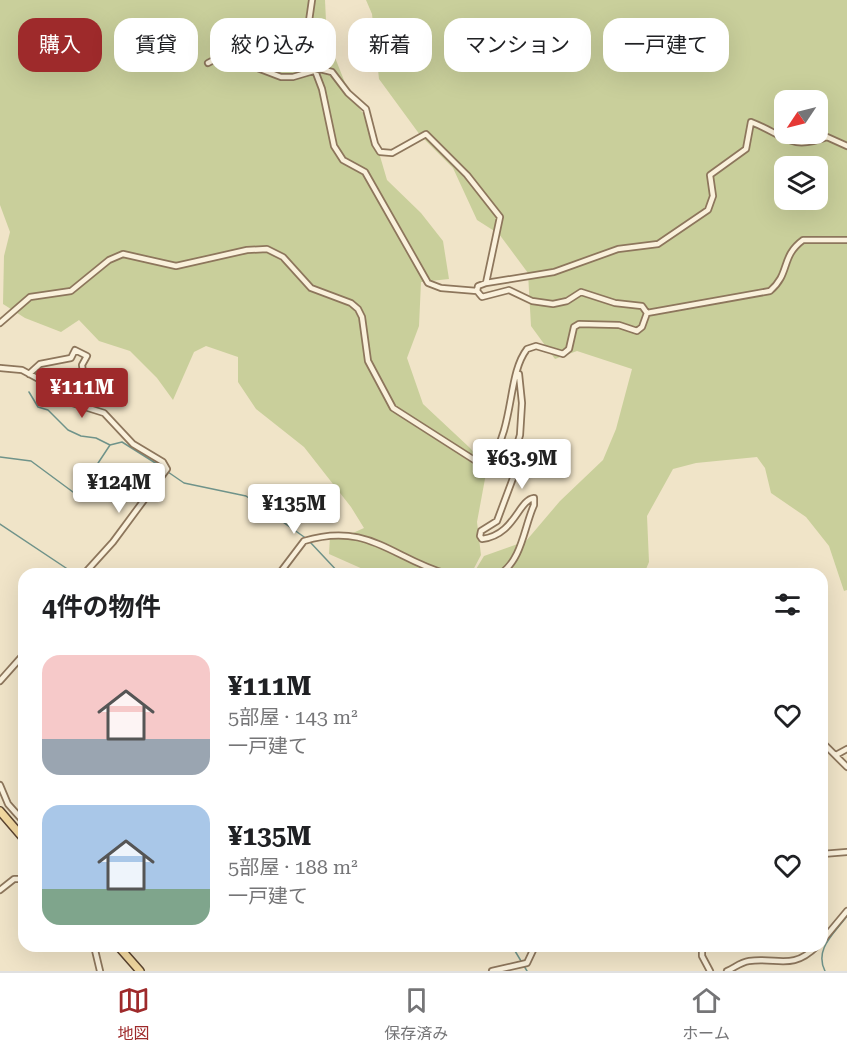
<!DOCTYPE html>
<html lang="ja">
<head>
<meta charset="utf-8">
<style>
	:root { --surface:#fff; --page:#f2f2f2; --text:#202124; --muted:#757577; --line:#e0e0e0; --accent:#9e2a2b }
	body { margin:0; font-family:"Roboto Serif","Noto Sans JP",serif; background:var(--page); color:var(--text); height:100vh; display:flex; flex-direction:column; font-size:22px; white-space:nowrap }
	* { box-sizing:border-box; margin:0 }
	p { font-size:20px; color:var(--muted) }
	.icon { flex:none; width:33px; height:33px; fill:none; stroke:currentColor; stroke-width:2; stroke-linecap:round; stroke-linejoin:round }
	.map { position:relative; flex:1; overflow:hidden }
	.drawer { position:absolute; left:18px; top:568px; width:810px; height:384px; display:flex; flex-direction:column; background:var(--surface); border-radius:18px; box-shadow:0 6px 24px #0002 }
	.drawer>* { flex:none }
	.top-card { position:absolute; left:18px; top:18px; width:812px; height:54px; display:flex; gap:12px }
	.needle { width:39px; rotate:235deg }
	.tools { position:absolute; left:774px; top:90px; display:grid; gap:12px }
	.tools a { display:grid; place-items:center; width:54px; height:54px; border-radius:12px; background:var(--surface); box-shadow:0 6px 24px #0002; font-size:30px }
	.price { position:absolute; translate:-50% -51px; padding:0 14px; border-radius:6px; background:#fff; color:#222; font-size:20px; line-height:39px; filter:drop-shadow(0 2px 3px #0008) }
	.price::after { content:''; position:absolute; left:50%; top:36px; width:18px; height:14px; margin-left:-9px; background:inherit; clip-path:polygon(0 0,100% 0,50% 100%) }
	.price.on { background:var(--accent); color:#fff }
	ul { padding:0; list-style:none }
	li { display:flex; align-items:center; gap:18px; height:150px; padding:0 24px }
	li span { display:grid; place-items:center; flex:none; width:168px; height:120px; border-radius:18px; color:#555 }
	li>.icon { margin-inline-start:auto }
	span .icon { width:72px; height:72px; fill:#fffc; stroke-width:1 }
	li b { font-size:26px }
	h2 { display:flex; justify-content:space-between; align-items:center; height:72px; padding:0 24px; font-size:26px }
	.tag { padding:0 21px; border-radius:18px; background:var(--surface); box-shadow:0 6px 24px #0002; font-size:21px; line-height:54px }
	.tag.on { background:var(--accent); color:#fff }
	.menu { display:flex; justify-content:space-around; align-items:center; height:84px; border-top:2px solid var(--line); background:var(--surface); font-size:16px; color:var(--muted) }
	.menu a { display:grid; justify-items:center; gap:3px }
	.menu .on { color:var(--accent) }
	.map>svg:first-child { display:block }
</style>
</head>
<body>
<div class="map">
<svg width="847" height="971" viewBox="0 0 847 971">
	<rect width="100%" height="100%" fill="#f0e4c8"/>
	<!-- green -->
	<path fill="#c9cf9b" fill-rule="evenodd" d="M0,0h325l1,21 8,34 17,43 19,24 17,58 34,33 22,28 6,38 -28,3 -2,44 -12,32 16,46 47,44 17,20 -10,54 4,33 -10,19h-97l-45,-20 1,-18 14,1 20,-9 -13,-21 -47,-60 -48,-38 -18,-27v-25l-32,-11 -12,6 -21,48 -16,-22 -27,-27 -31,-10 -20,-21 -18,12 -36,-14 -22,-14 1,-48 6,-24 -10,-27z
		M366,0h481v590l-3,1 -15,-45 -23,-29 -35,-24 -6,-25 -8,-11 -61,6 -23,6 -26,47 2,46 -5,12h-171l11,-18 42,-15 34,-40 43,-41 13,-31 16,-60 -55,-18 -22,8 -24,-33 -3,-53 -29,-39 -22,-14 -24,-52 -33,-33 -41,-56 -7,-65zM784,100h34v34h-34zM784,166h34v34h-34z"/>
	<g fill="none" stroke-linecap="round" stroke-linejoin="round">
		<!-- stream -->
		<path stroke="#6f938a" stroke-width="1.5" d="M29,392l9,15 10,3 20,20 13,6 15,2 14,7 12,-3 43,27
			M0,457l31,4 46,34 33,-50
			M168,472l16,11 62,13 61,43
			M0,524l75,50
			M310,542l30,32
			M512,946l15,25
			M825,971c-11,-22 9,-37 22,-55"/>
		<!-- minor casing -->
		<g stroke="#8d765c" stroke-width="8">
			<path id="minor" d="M312,0l-4,28v24l14,37 12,57 9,14 22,12 63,111 13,5 36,3 5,6 27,-7 23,11 21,3 14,-3 14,-9 34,11 27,3 5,7
				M208,63l13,-7h5l55,21h12l27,-8 12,3 16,21 18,16 9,35 5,8 12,1 34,-19 41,41 33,42 -14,66
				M477,291l1,-5 8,-3 68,-11 64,-23 40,-5 50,-34 5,-14 -3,-21 36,-26 5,-27c34,13 38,29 76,15l20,9
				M647,313l123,-22c21,-18 10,-34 33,-51h44
				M0,323l30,-26 41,-6 38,-31 14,-6 53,12 71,-16 20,-1 16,8 28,31 40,15 7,6 4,8 6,44 25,47 86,55 11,-2c25,-36 17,-86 37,-112l9,-3 27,8 6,-5 5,-22 5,-3 40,1 18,6 5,-4 5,-14
				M0,368l22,2 26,14 21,18 35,11 29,31 30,18 4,7 -54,73 -29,32
				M29,374l11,-10 31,-6 4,-8 12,6 -5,9 2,14 -15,23
				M233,574h26
				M279,574l25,-33c64,-20 89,18 143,33
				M500,574c22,-14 24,-47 34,-69v-7c-16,2 -19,37 -52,41l-2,-3 1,-5 16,-10 19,-51 -3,-12 7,-23 2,-32 -3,-29
				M0,681l24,-27
				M822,742l25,25
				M836,755l11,-6
				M0,785l8,19 16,18
				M822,854l25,-2
				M0,890l14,-11h10
				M822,941l25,-30
				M94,946l6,25
				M702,946v10l8,15
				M492,971l35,-8 8,-17
				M727,971c7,-3 14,-9 22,-10 29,-4 43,10 68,-15"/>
		</g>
		<!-- primary casing -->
		<g stroke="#5b4430" stroke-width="10">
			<path id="primary" d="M0,811l24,28
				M118,946l22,25"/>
		</g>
		<!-- minor -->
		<use href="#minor" stroke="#faf1dc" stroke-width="4.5"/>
		<!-- primary -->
		<use href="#primary" stroke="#f3d9a0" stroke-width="7"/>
	</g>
</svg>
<div class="tools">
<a><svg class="needle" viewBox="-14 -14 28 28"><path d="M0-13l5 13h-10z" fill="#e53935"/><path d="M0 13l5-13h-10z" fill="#757577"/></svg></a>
<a><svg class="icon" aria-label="layers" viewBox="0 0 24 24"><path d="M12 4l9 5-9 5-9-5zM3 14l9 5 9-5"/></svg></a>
</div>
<b class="price on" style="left:82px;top:419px">¥111M</b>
<b class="price" style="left:522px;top:490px">¥63.9M</b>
<b class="price" style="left:119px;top:514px">¥124M</b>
<b class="price" style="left:294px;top:535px">¥135M</b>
<div class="top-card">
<a class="tag on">購入</a>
<a class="tag">賃貸</a>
<a class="tag">絞り込み</a>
<a class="tag">新着</a>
<a class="tag">マンション</a>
<a class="tag">一戸建て</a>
</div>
<section class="drawer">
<h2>4件の物件<svg class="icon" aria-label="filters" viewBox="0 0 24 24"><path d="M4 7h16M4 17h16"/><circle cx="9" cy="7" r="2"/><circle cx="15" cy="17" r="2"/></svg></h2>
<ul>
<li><span style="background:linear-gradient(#f6c9c9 70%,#9aa5b1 0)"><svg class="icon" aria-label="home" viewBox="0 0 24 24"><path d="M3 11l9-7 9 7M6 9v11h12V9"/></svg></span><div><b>¥111M</b><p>5部屋 · 143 m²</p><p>一戸建て</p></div><svg class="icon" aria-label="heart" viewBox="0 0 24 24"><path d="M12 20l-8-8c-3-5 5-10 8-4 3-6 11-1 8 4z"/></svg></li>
<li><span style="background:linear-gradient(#a9c7e8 70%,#7fa58c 0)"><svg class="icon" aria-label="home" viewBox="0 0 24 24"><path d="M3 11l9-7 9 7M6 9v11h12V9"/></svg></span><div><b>¥135M</b><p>5部屋 · 188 m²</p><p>一戸建て</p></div><svg class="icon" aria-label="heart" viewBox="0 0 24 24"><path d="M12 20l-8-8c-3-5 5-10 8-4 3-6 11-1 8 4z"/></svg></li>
</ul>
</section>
</div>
<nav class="menu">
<a class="on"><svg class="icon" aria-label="map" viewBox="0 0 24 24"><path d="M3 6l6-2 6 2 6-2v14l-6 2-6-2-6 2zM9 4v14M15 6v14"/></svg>地図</a>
<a><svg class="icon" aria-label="saved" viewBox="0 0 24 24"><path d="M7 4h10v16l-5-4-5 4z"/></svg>保存済み</a>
<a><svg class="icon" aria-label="home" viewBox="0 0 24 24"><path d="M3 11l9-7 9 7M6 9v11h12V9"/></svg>ホーム</a>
</nav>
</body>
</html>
